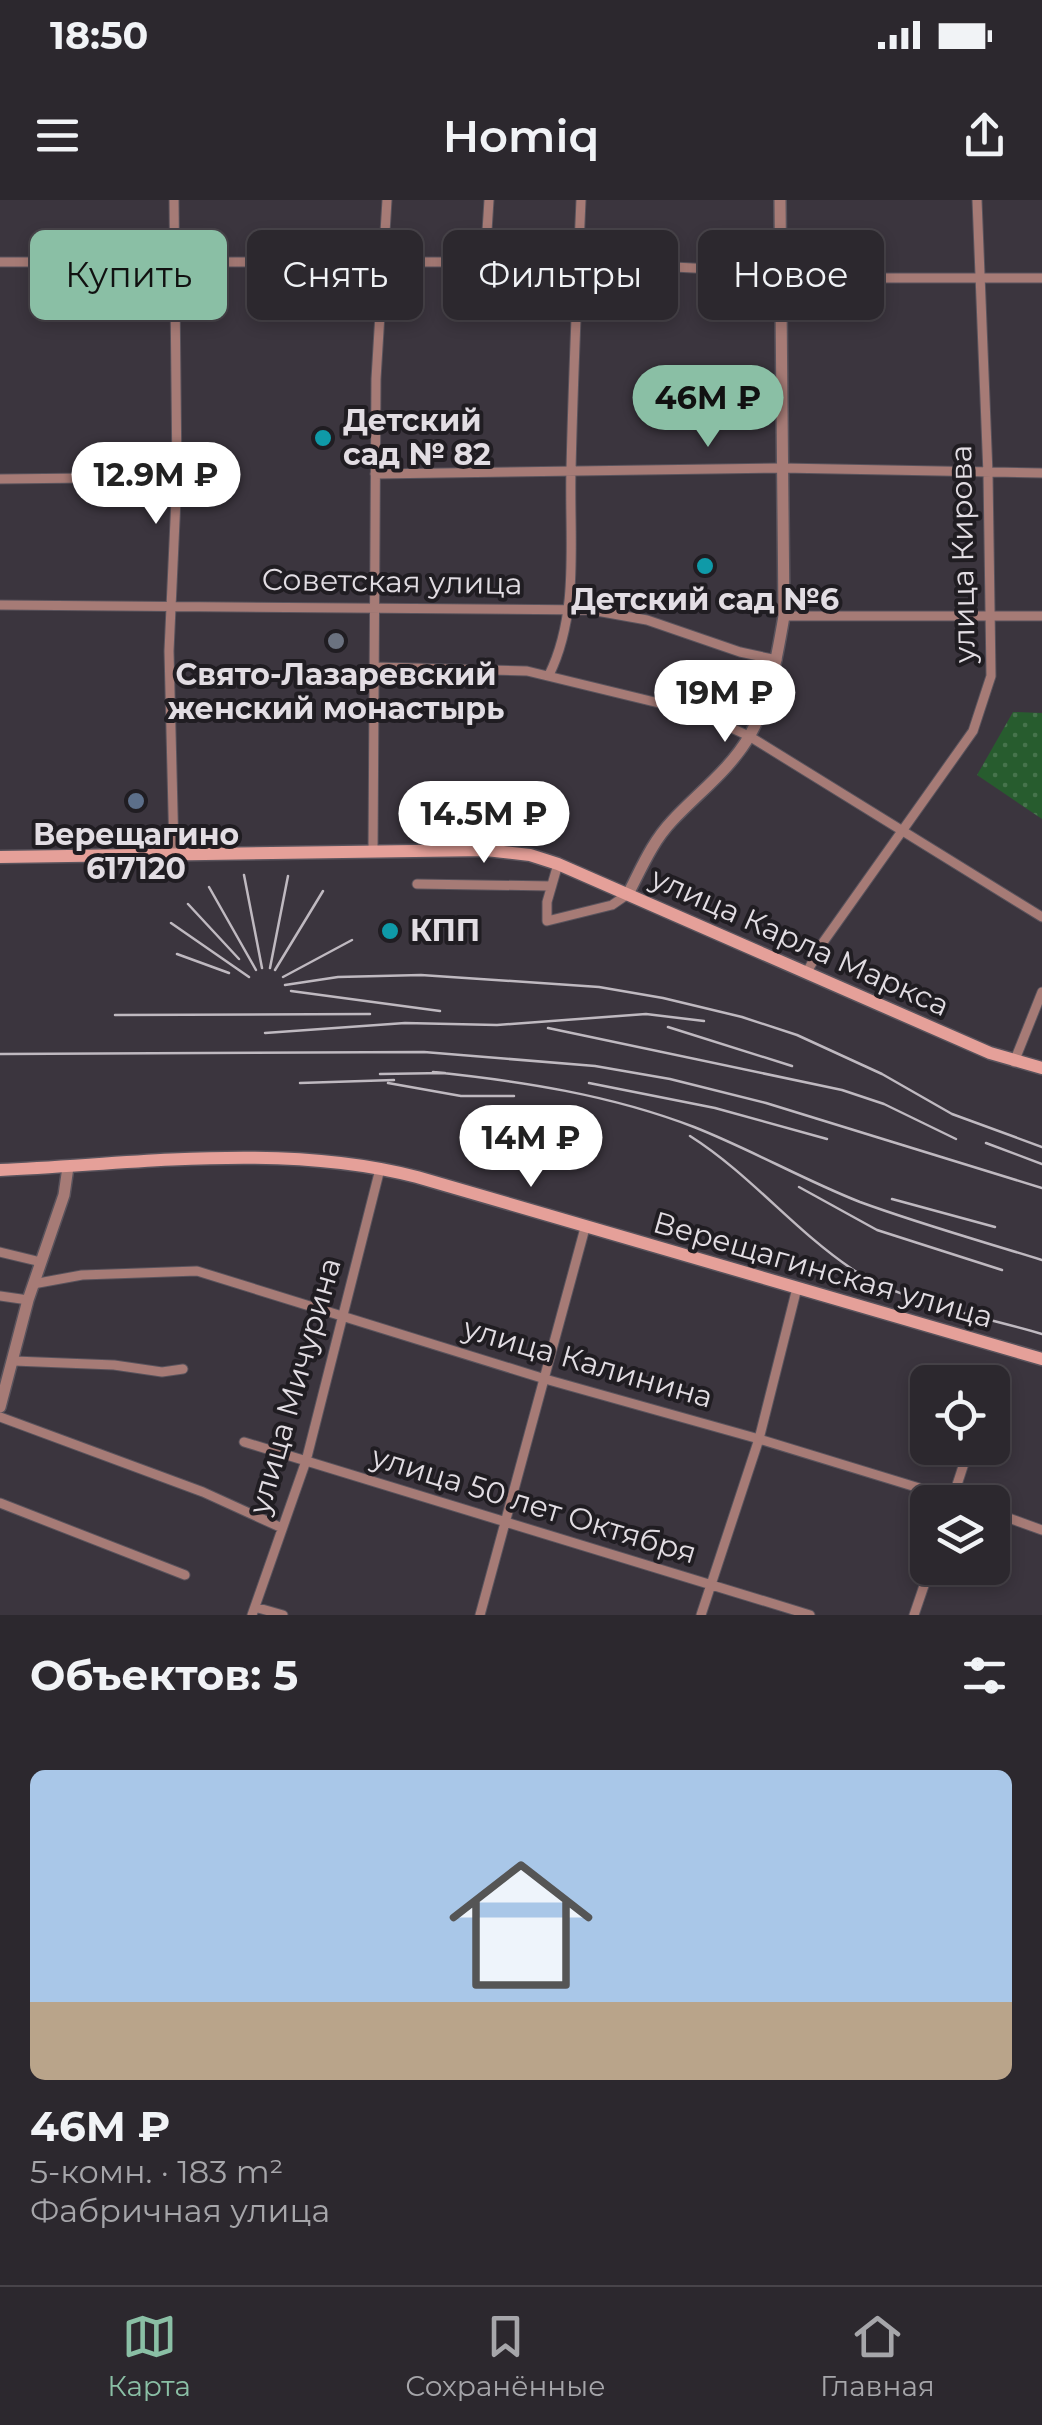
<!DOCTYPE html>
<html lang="ru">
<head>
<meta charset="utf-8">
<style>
	:root { --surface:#2c282e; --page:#343036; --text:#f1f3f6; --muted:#a6a6aa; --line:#48444a; --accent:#8abfa5 }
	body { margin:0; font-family:Montserrat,sans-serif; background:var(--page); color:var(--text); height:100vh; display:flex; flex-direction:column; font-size:38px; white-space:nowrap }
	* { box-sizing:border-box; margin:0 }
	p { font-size:32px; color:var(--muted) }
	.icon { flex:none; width:55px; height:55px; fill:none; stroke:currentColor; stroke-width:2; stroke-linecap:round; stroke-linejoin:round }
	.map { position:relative; height:1415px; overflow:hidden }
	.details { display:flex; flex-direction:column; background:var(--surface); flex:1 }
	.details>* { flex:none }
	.guide { position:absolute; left:30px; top:30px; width:982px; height:90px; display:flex; gap:20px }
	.tools { position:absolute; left:910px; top:1165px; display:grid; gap:20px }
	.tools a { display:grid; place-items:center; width:100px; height:100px; border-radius:15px; background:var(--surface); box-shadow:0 5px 15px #0003,0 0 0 2px var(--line); font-size:50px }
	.price { position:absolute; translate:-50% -85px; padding:0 22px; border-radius:35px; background:#fff; color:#222; font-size:32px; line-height:65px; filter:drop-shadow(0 2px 5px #0008) }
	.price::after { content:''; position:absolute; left:50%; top:60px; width:30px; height:22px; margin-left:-15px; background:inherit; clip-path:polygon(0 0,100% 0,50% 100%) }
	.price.selected { background:var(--accent); color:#111 }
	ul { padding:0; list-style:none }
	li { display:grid; align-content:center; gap:20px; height:530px; padding:0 30px }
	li+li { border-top:2px solid var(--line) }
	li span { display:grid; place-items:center; height:310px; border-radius:15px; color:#555 }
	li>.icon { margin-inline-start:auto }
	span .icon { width:180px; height:180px; fill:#fffc; stroke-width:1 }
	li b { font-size:42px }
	h2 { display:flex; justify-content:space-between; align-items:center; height:120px; padding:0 30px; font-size:42px }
	.tag { padding:0 35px; border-radius:15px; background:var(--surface); box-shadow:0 5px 15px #0003,0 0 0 2px var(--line); font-size:35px; line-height:90px }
	.tag.selected { background:var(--accent); color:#111 }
	.status { display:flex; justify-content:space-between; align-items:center; height:70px; padding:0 50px; background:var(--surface); direction:ltr }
	.status svg { height:28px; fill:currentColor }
	header { display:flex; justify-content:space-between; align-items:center; height:130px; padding:0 30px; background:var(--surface); font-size:45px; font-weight:600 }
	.tab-bar { display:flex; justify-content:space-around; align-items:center; height:140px; border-top:2px solid var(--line); background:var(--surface); font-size:28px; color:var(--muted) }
	.tab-bar a { display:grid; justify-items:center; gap:5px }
	.tab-bar .selected { color:var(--accent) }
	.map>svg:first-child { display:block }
</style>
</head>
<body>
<div class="status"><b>18:50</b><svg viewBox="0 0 49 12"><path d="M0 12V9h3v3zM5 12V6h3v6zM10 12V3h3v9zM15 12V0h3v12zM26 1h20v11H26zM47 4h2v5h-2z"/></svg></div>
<header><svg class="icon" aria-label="menu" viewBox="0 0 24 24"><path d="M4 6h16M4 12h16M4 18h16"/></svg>Homiq<svg class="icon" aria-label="share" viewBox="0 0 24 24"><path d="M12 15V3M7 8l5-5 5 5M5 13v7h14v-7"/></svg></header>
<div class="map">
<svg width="1042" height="1415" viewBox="0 0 1042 1415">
	<defs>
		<pattern id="garden-dots" width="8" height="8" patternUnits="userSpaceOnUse" patternTransform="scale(2.5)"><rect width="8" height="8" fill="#275c2e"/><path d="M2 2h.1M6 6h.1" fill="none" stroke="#46734c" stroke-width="1.8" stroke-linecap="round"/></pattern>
	</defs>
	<rect width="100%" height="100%" fill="#3b353e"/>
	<!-- garden -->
	<path fill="url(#garden-dots)" d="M1013,512l29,1v106l-65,-44z"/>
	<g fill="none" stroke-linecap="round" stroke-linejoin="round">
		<!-- minor casing -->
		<g stroke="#59535c" stroke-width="11">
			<path id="minor" d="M0,62h579l300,16h163
				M485,62l4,-62
				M375,274l407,-6 260,5
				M0,279l177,-2
				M0,405l591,5 56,10 93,32 37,8
				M784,416h258
				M374,467l153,4 169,41 53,24 293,181
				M549,475c31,-63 20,-137 22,-205 2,-90 6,-180 10,-270
				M373,651l3,-472 11,-179
				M174,652l-5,-201 8,-174 -3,-277
				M558,664l-11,38v19l65,-16 16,-11
				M417,684l134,2
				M807,772l17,-31 149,-210 18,-55 -3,-202 -11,-274
				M1014,862l28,-70
				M0,1052l41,10
				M33,1084l49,-9 115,-4 348,108 214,60 206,63
				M0,1096l28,4
				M14,1161l100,4 48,7 21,-3
				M989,1182l4,-10
				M0,1217l203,75 79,36
				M244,1242l566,173
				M952,1300l17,-52
				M0,1303l185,72
				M992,1312l50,18
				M255,1407l28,8
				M252,1415l54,-154 74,-292
				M480,1415l105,-387
				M701,1415l58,-176 38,-151
				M914,1415l16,-47"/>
		</g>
		<!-- tertiary casing -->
		<g stroke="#59535c" stroke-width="14">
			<path id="tertiary" d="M628,694c13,-25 24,-52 44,-73 26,-28 58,-51 78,-86 20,-36 27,-78 34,-119l-4,-416
				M0,1207l28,-107 36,-105 4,-28"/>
		</g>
		<!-- secondary casing -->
		<g stroke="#59535c" stroke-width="15">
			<path id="secondary" d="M0,657l486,-7 44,5 28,9 432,189 52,15
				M0,970c137,-6 283,-28 417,7l625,182"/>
		</g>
		<!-- minor -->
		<use href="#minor" stroke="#a67b76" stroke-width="9"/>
		<!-- tertiary -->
		<use href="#tertiary" stroke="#a67b76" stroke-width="11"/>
		<!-- secondary -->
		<use href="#secondary" stroke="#e5a099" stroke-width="12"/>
		<!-- rail -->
		<path stroke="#bfb9c0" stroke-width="2.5" d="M244,675l18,93
			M209,687l47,83
			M188,704l51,55
			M171,723l78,54
			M177,754l52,19
			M270,768l18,-92
			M275,770l48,-79
			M283,777l69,-37
			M285,785l53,-8 83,-2 178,12 64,11 79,19 55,18 85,39 70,40 90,33
			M291,791l149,20
			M115,815l255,-1
			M668,827l124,39
			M548,828l294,62 42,14 72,35
			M265,833l140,-10 92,2 149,-11 58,7
			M0,854l424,-2 171,14 75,13 96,24 276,85
			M433,872c88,9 178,23 261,55 56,22 110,53 166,75 60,22 121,39 182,58
			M380,874l65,-1
			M300,883l94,-3
			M388,883l73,13h53
			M589,883l126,25 112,31
			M690,936c60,38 104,94 162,133 48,33 133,48 190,65
			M986,943l56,21
			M799,987l78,43 125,40
			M892,999l103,28"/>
	</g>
	<!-- markers -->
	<g fill="#0f9aa8" stroke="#201d22" stroke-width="4">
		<circle cx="323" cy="238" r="10"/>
		<circle cx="705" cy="366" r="10"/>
		<circle cx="390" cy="731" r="10"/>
	</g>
	<circle fill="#6b7280" stroke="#201d22" stroke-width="4" cx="336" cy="441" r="10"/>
	<circle fill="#5c6f8a" stroke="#201d22" stroke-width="4" cx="136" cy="601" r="10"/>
	<g text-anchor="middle" stroke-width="8" stroke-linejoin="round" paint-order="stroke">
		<!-- poi labels -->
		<g font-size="30" font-weight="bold" fill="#e2dde3" stroke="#201d22">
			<text x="343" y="231" text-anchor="start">Детский<tspan x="343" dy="34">сад № 82</tspan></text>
			<text x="705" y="410">Детский сад №6</text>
			<text x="336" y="485">Свято-Лазаревский<tspan x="336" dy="34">женский монастырь</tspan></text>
			<text x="136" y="645">Верещагино<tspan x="136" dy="34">617120</tspan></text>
			<text x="410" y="741" text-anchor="start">КПП</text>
		</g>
		<!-- street labels -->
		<g font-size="30" fill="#e2dde3" stroke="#201d22">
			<text transform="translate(963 354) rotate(-91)" y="10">улица Кирова</text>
			<text transform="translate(392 382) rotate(1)" y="10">Советская улица</text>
			<text transform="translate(800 742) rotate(24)" y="10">улица Карла Маркса</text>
			<text transform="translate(823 1070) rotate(16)" y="10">Верещагинская улица</text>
			<text transform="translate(588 1163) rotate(16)" y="10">улица Калинина</text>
			<text transform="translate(295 1186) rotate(-74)" y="10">улица Мичурина</text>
			<text transform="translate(534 1305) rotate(17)" y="10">улица 50 лет Октября</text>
		</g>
	</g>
</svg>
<div class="tools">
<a><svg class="icon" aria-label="locate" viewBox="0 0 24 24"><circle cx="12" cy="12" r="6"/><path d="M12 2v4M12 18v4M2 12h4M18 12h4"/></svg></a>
<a><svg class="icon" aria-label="layers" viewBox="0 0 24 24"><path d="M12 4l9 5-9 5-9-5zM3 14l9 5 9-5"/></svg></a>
</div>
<b class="price selected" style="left:708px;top:250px">46M ₽</b>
<b class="price" style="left:156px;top:327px">12.9M ₽</b>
<b class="price" style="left:725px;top:545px">19M ₽</b>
<b class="price" style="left:484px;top:666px">14.5M ₽</b>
<b class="price" style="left:531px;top:990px">14M ₽</b>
<div class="guide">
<a class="tag selected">Купить</a>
<a class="tag">Снять</a>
<a class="tag">Фильтры</a>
<a class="tag">Новое</a>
</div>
</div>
<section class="details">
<h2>Объектов: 5<svg class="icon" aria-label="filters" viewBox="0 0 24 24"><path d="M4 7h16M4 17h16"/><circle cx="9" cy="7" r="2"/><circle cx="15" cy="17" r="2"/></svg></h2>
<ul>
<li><span style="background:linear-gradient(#a9c7e8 75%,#b9a48a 0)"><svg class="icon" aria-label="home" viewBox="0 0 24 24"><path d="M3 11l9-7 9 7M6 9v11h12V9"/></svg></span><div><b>46M ₽</b><p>5-комн. · 183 m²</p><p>Фабричная улица</p></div></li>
</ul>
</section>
<nav class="tab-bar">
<a class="selected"><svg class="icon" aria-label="map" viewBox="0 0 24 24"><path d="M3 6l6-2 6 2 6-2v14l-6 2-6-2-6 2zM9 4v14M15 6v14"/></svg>Карта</a>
<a><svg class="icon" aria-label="saved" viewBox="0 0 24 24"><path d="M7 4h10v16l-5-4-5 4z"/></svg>Сохранённые</a>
<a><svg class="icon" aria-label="home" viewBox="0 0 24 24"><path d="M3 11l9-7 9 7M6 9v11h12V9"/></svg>Главная</a>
</nav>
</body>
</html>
